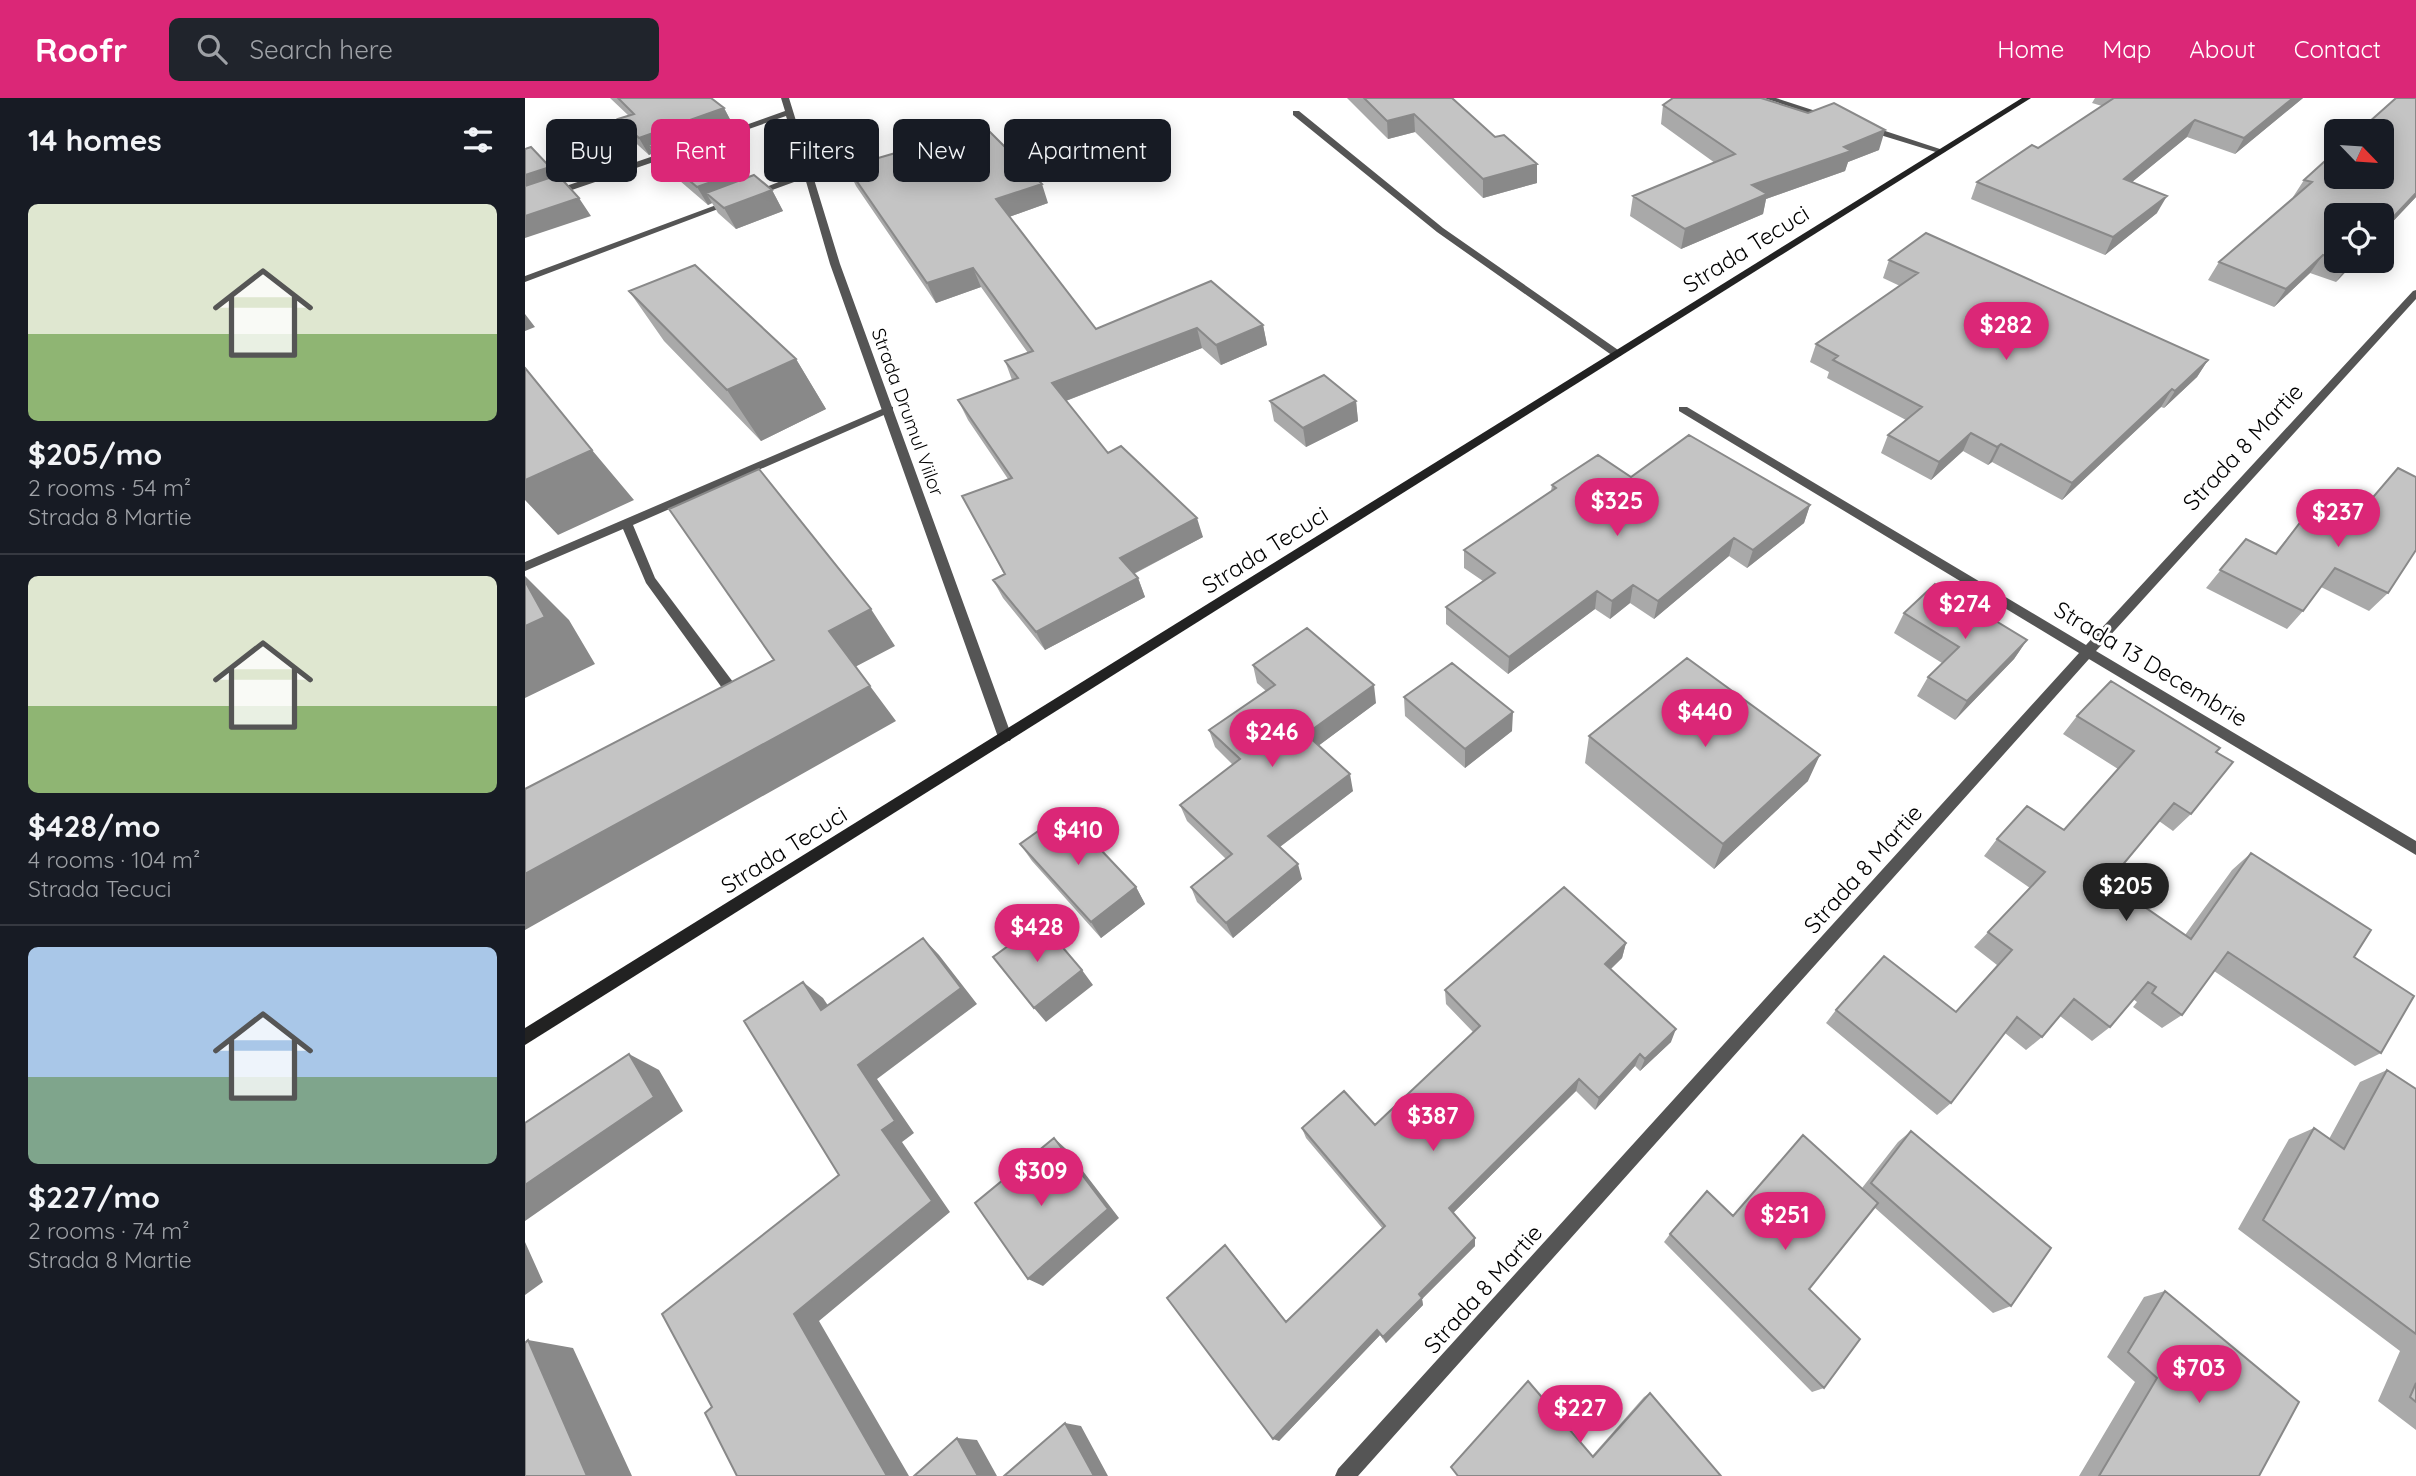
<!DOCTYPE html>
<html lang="en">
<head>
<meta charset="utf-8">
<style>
	:root { --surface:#171b24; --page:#20242c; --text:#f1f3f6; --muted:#9ea1a6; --line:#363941; --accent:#db2777 }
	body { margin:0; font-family:Quicksand,sans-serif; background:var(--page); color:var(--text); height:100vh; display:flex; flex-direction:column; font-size:26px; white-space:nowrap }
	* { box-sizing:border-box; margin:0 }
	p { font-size:23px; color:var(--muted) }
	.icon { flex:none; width:38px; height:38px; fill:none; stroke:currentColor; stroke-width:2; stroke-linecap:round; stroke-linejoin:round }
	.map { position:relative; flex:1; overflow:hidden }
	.sheet { display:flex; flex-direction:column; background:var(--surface); width:525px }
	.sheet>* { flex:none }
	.hud { position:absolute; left:21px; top:21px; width:665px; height:63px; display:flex; gap:14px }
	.needle { width:46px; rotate:115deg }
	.buttons { position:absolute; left:1799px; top:21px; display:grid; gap:14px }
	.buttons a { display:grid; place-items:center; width:70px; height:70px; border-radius:10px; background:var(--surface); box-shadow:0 4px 18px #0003; font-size:35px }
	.price { position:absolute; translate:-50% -60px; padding:0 16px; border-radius:24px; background:var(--accent); color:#fff; font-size:23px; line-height:46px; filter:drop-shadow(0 2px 4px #0008) }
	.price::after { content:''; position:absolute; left:50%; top:42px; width:21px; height:16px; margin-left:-10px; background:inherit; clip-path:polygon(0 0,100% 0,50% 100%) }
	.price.active { background:#222; color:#fff }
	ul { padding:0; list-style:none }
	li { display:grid; align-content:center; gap:14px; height:371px; padding:0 28px }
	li+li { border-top:2px solid var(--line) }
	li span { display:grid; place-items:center; height:217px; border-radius:10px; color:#555 }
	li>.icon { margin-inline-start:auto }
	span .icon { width:126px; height:126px; fill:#fffc; stroke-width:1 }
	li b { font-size:30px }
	h2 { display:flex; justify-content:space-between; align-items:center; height:84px; padding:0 28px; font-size:30px }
	.chip { padding:0 24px; border-radius:10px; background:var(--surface); box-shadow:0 4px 18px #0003; font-size:24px; line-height:63px }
	.chip.active { background:var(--accent); color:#fff }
	header { display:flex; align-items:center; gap:42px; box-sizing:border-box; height:98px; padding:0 35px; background:var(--accent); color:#fff }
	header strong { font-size:33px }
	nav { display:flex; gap:38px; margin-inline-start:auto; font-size:24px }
	.search { width:490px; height:63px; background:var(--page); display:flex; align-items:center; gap:18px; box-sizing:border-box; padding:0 24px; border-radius:10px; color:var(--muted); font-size:26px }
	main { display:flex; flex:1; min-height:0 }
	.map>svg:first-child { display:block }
</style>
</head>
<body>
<header>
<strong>Roofr</strong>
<div class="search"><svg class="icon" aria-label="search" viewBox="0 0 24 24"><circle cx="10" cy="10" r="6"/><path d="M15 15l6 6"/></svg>Search here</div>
<nav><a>Home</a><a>Map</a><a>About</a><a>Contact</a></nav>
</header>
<main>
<section class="sheet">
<h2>14 homes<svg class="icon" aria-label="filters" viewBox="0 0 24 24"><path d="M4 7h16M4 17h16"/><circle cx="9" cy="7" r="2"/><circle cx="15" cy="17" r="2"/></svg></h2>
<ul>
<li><span style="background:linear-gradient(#dfe7d0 60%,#8fb573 0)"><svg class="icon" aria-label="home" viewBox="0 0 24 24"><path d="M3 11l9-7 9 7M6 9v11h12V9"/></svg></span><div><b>$205/mo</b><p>2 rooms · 54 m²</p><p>Strada 8 Martie</p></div></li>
<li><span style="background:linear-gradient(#dfe7d0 60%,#8fb573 0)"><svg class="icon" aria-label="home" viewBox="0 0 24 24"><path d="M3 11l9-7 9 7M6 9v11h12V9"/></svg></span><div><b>$428/mo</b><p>4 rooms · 104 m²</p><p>Strada Tecuci</p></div></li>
<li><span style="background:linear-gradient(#a9c7e8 60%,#7fa58c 0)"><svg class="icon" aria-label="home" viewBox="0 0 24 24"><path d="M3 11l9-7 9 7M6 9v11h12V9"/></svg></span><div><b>$227/mo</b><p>2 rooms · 74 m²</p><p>Strada 8 Martie</p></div></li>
</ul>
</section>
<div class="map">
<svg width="1891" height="1378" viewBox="0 0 1891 1378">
	<rect width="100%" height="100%" fill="#fff"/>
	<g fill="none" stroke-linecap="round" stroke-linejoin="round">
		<!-- service -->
		<path fill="#555" fill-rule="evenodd" d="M1239,0h12l58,19 -7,2z
			M768,13h6l144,117 178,124v4h-8l-176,-124 -144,-117z
			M1339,28h6l76,25 -7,2 -75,-23z
			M364,308l4,1v4l-260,114 22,53 84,112 2,4 -6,6h-10l-2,-4 2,-4 -79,-109 -23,-54 -98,42v-9z"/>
		<!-- minor -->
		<path fill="#555" fill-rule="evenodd" d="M256,0h8l51,166 172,473 -2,4h-10l-2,-4 -168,-473 -25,-86 -49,18 -7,-2 54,-22 -17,-56 -89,31 -7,-2 95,-34z
			M149,51l4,3 -1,2 -152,52v-6z
			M202,103l7,2 -209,79v-6z
			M1891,192v9l-320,352 320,190v14l-327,-196 -731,817h-23l3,-7 741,-816 -400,-242v-4h8l399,238 327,-354z"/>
		<!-- secondary -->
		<path fill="#222" fill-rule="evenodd" d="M1497,0h9l-1506,947v-17z"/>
	</g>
	<!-- wall -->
	<path fill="#a9a9a9" d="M85,0h101l13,10 9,17 -29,10 41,35 4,7 23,13 11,21 -47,18 -18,-16 -6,-10 -4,2 -49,-42 -6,-10 -4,2 -21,-19 -10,-17 11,-3z
		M822,0h105l85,85 -54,15 -68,-66 -27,7z
		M1570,0h208l-68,56 -48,-17 -55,45 25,31 -52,42 -134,-56 6,-17 61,-34 64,-42 -10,-3z
		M1138,7l216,45 -31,12 -3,9 -79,28 -3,15 -82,35 -51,-33 3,-20 82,-33 -54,-39z
		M376,57l147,48 -39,14 87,112 167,-4 4,20 -46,20 -19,-17 -136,53 42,52 95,84 -69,37 4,4 7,19 -100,53 -42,-52 -10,-18 11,-6 -42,-78 46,-17 -40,-59 -10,-20 54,-20 -7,-19 23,-8 -47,-66 -45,16 -80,-117 -9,-19z
		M1779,82l112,17 -34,36v-18h-46v46h20l-20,21 -26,-9 -36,34 -66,-27 11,-18 75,-64 -1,-1z
		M1364,162l319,100 -11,17 -33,31 -3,-1 -99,93 -70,-38 -4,3 -25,-14 -32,29 -50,-27 7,-18 18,-15 -79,-42 2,-6 -19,-10 6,-18 84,-58 -17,-8z
		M104,193l167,68 30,50 -65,32 -97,-100z
		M745,303h86l2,20 -52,26 -32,-26z
		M1873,370l-10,125 -19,18 -48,-24 -18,24 -16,18 -81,-41 40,-49 29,14 27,-33 36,17z
		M1106,379l179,28 -6,18 -57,45 -18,-12 -75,63 -24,-16 -20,16 -15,-10 -87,65 -62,-50v-17l37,-26 -19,-13v-18l87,-59 1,-6z
		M1379,515l123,27 -13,19 -59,61 -38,-24 11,-19 14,-14 -48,-30z
		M728,567l123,38 -58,43 35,45 -73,56 22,32 -69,59 -36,-36 -6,-15 35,-28 -39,-38 -7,-16 53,-40 -18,-18 -6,-17 57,-39 -9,-8z
		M879,599l108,34 -47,37 -60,-52z
		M1552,618l139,36 -25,62 -18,17 -14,-10 -39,47 6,26 59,41 47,-65 19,-17 103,104 27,96 -26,13 -141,-95 -32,44 -20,13 -29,-21 4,-5 -4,-3 -23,28 -18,14 -32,-25 -18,21 -16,13 -21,-17 -54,70 -14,12 -111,-92 10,-13 119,2 42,-47 -23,-18 56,-59 -46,-32 13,-17 67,-9 54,-61 -55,-35z
		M1064,638l219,45 -94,88 -129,-106z
		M495,746l116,43 9,17 -44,34 -69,-77z
		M1101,845l-4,15 -11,11 60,73 -31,29 -5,-5 -40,44 -19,-19 -123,122 22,33 -53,53 1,6 -37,38 -6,-8 -101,106 -47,-188 54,68 97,-92 -77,-91 -4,-10 73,-3 98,-93 -27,-28 -1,-14z
		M1862,972l29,19v341l-38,-29 22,-50 -162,-122 51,-90 25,-11 15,11 31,-57z
		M1386,1033l100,175 -18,7 -119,-106 -65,82 15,99 -12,4 -148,-150 6,-8 63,-18 129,-28 36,-46z
		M1640,1193l94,185h-180l56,-94 -28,-25 37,-60z
		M1125,1295l71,83h-264l135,-20 52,-59z"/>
	<!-- shaded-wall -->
	<path fill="#898989" d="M1768,0h10l-68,56 9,-16z
		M199,10l9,17 -77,27 -8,-7 5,8 -4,2 -10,-17z
		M889,16l1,18 -27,7 -1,-18z
		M1670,22l-8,17 -72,59 9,-17z
		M1360,32l-6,20 -31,12 -3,9 -79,28 -3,15 -82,35 4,-20 67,-44z
		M1012,66v19l-54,15v-19z
		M25,69l12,18 -37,12v-22z
		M220,72l10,17 -49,6 6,10 -4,2 -11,-18z
		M517,86l6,19 -45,16 -7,-20z
		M247,92l11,21 -47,18 -12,-21z
		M1891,95v4l-34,36v-4z
		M1642,98l-10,17 -52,42 8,-18z
		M54,100l12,18 -66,22v-22z
		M1798,157l-13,18 -36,34 12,-18z
		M1827,163h4l-20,21 12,-17z
		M448,170l8,19 -45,16 -9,-20z
		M0,216l10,13 -10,4z
		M738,227l4,20 -46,20 -5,-20z
		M672,230l5,20 -142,55 -8,-20z
		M271,261l30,50 -65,32 -34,-51z
		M1683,262l-11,17 -33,31 11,-17z
		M1647,291l-11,18 -99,93 10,-17z
		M831,303l2,20 -52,26 -3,-19z
		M1446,335l-8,18 -32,29 8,-18z
		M1476,346l-9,18 -4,3 9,-18z
		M67,352l42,50 -76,35 -33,-35v-20z
		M1285,407l-6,18 -57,45 6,-18z
		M672,420l6,19 -76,40 -7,-19z
		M1209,440l-5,18 -75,63 4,-18z
		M0,478l44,44 26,44 -70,34z
		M613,480l7,19 -100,53 -9,-18z
		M1108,487l-3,18 -20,16 2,-18z
		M1072,493l-2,18 -87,65 1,-17z
		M346,511l24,37 -40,21 -26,-36z
		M1502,542l-13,19 -59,61 12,-19z
		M849,587l2,18 -66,49 -4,-18z
		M345,588l26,35 -371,209v-56z
		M988,614l-1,19 -47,37v-19z
		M1295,657l-12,26 -94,88 9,-25z
		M825,676l3,17 -80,61 -5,-16z
		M773,766l4,15 -69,59 -7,-15z
		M611,789l9,17 -44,34 -10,-16z
		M398,840l16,17 38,49 -100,75 37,54 -12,9 48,70 -131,109 90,155h-22l-93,-162 88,-184 -24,-65z
		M1101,845l-4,15 -21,20 4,-14z
		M557,872l11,15 -47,37 -12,-14z
		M278,884l20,16 18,27 -20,-15z
		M1151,931l-5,13 -31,29 5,-12z
		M104,956l30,16 24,41 -158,110v-36z
		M1115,956l-5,12 -40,44 4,-12z
		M1054,981l-3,12 -127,126v-9z
		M529,1040l12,11 53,69 -76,68 -15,-7z
		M950,1140v8l-53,53 1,6 -37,38 -3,-6 36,-43z
		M0,1144l18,40 -18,13z
		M700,1147l7,8 59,75 -5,-6z
		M852,1232l3,5 -101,106 -6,-2z
		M3,1242l45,8 59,128h-45z
		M540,1325l16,3 27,50h-14z
		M432,1340l20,2 20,36h-19z"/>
	<!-- building -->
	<path fill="#c4c4c4" stroke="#898989" stroke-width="2" d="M93,0h93l13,10 -85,30 -21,-19 16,-5z
		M839,0h88l43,39 9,-2 33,29 -54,15 -69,-65 -27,7z
		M1148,0h88l47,15 26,-10 51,27 -41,17 7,4 -99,34 15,9 -82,35 -52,-33 102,-42 -72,-49z
		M1589,0h179l-49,40 -49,-18 -71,59 43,17 -54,41 -136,-55 55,-37 6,3z
		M1871,0h20v95l-34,36v-14h-46v45l-13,-5 -37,34 -67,-27 93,-80 -8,-2 32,-29v26h46v-46h-23z
		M172,31l48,41 -48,17 -49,-42z
		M462,31l55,55 -46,15 100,130 115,-48 52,44 -47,20 -19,-17 -145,55 56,70 13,-7 76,72 -77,40 18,20 -102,54 -43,-52 12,-6 -43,-78 50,-18 -54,-78 60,-22 -13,-17 28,-10 -60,-83 -46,15 -80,-116 52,-15 2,3z
		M6,49l19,20 -25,8v-26z
		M33,77l21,23 -54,18v-30z
		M229,77l18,15 -48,18 -18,-15z
		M1401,135l282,127 -33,31 -3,-2 -100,94 -71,-39 -4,3 -26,-14 -32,29 -51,-27 34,-28 -89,-47 5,-4 -22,-12 102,-71 -29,-13z
		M1813,163h14l-4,4z
		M170,167l101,94 -69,31 -98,-99z
		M0,270l67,82 -67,30z
		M799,277l32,26 -53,27 -33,-27z
		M1164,337l121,70 -57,45 -19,-12 -76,63 -25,-16 -21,16 -15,-10 -88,66 -63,-50 49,-34 -31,-23 92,-62 -4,-3 46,-30 33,22z
		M1873,370l18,9v73l-28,43 -53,-25 -32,43 -83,-41 26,-31 30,15 26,-34 37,17z
		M234,371l112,140 -42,22 41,55 -345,188v-85l249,-129 -105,-151z
		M0,483l20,36 -20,9z
		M1410,486l92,56 -60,61 -39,-24 31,-30 -55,-34z
		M782,530l67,57 -68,49 44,40 -82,62 30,28 -72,59 -35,-36 41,-33 -52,-49 60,-46 -31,-29 66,-45 -22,-20z
		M1162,560l133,97 -97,89 -134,-108z
		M927,565l61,49 -48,37 -61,-52z
		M1586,583l109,67 -4,4 17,10 -42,52 -17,-11 -54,65 18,12 -12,14 65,45 60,-86 120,77 -17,27 60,39 -33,57 -153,-101 -46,63 -30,-22 4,-6 -8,-5 -38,45 -36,-28 -32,38 -25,-20 -66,86 -115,-93 48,-54 72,56 56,-62 -24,-18 57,-60 -48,-33 30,-33 37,24 70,-79 -57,-35z
		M540,714l71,75 -45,35 -71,-78z
		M1039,789l62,56 -21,21 71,65 -31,30 -5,-5 -41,44 -20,-19 -130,129 26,30 -56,56 3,4 -39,39 -6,-7 -104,109 -106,-141 58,-53 61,77 99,-96 -83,-98 42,-37 31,34 105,-99 -35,-36z
		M516,824l41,48 -48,38 -41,-51z
		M398,840l38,50 -103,77 37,56 -13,9 50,71 -138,113 93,162h-150l-32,-63 7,-6 -50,-93 177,-139 -95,-154 59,-39 18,28z
		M104,956l25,43 -129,88v-62z
		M1862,972l29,19v245l-153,-114 51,-92 30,21z
		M1386,1033l140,117 -40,58 -140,-123z
		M1278,1037l75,68 -69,86 51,50 -36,49 -154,-154 37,-43 26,25z
		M529,1040l54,71 -80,70 -53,-76z
		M1640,1193l134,111 -40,74h-160l58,-98 -29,-26z
		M3,1242l59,136h-62v-133z
		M1003,1283l65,76 57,-64 71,83h-263l-7,-9z
		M1891,1285v19l-6,-5z
		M540,1325l29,53h-90z
		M432,1340l21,38h-64z"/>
	<g text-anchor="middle" stroke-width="6" stroke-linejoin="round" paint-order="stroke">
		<!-- far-street labels -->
		<g font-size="19" fill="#000" stroke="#fff">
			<text transform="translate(383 314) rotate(70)" y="7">Strada Drumul Viilor</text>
		</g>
		<!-- street labels -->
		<g font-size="23" fill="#000" stroke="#fff">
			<text transform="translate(1221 151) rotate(-32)" y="8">Strada Tecuci</text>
			<text transform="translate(1718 349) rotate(-47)" y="8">Strada 8 Martie</text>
			<text transform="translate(740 452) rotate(-32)" y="8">Strada Tecuci</text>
			<text transform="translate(1626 566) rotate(31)" y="8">Strada 13 Decembrie</text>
			<text transform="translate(259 752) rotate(-32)" y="8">Strada Tecuci</text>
			<text transform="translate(1338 771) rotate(-48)" y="8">Strada 8 Martie</text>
			<text transform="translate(958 1191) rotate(-48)" y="8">Strada 8 Martie</text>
		</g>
	</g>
</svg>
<div class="buttons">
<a><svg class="needle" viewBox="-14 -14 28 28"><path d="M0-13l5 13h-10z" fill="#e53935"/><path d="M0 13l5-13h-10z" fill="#9ea1a6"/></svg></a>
<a><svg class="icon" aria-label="locate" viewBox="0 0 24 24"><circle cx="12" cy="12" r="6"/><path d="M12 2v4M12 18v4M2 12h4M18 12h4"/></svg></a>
</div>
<b class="price" style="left:1481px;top:264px">$282</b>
<b class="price" style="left:1092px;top:440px">$325</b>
<b class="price" style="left:1813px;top:451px">$237</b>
<b class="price" style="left:1440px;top:543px">$274</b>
<b class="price" style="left:1180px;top:651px">$440</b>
<b class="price" style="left:747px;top:671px">$246</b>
<b class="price" style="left:553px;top:769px">$410</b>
<b class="price active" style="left:1601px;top:825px">$205</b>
<b class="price" style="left:512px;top:866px">$428</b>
<b class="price" style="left:908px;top:1055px">$387</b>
<b class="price" style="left:516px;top:1110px">$309</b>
<b class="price" style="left:1260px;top:1154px">$251</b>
<b class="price" style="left:1674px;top:1307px">$703</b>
<b class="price" style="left:1055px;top:1347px">$227</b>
<div class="hud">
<a class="chip">Buy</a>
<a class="chip active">Rent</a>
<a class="chip">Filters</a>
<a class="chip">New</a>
<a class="chip">Apartment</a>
</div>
</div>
</main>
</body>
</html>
